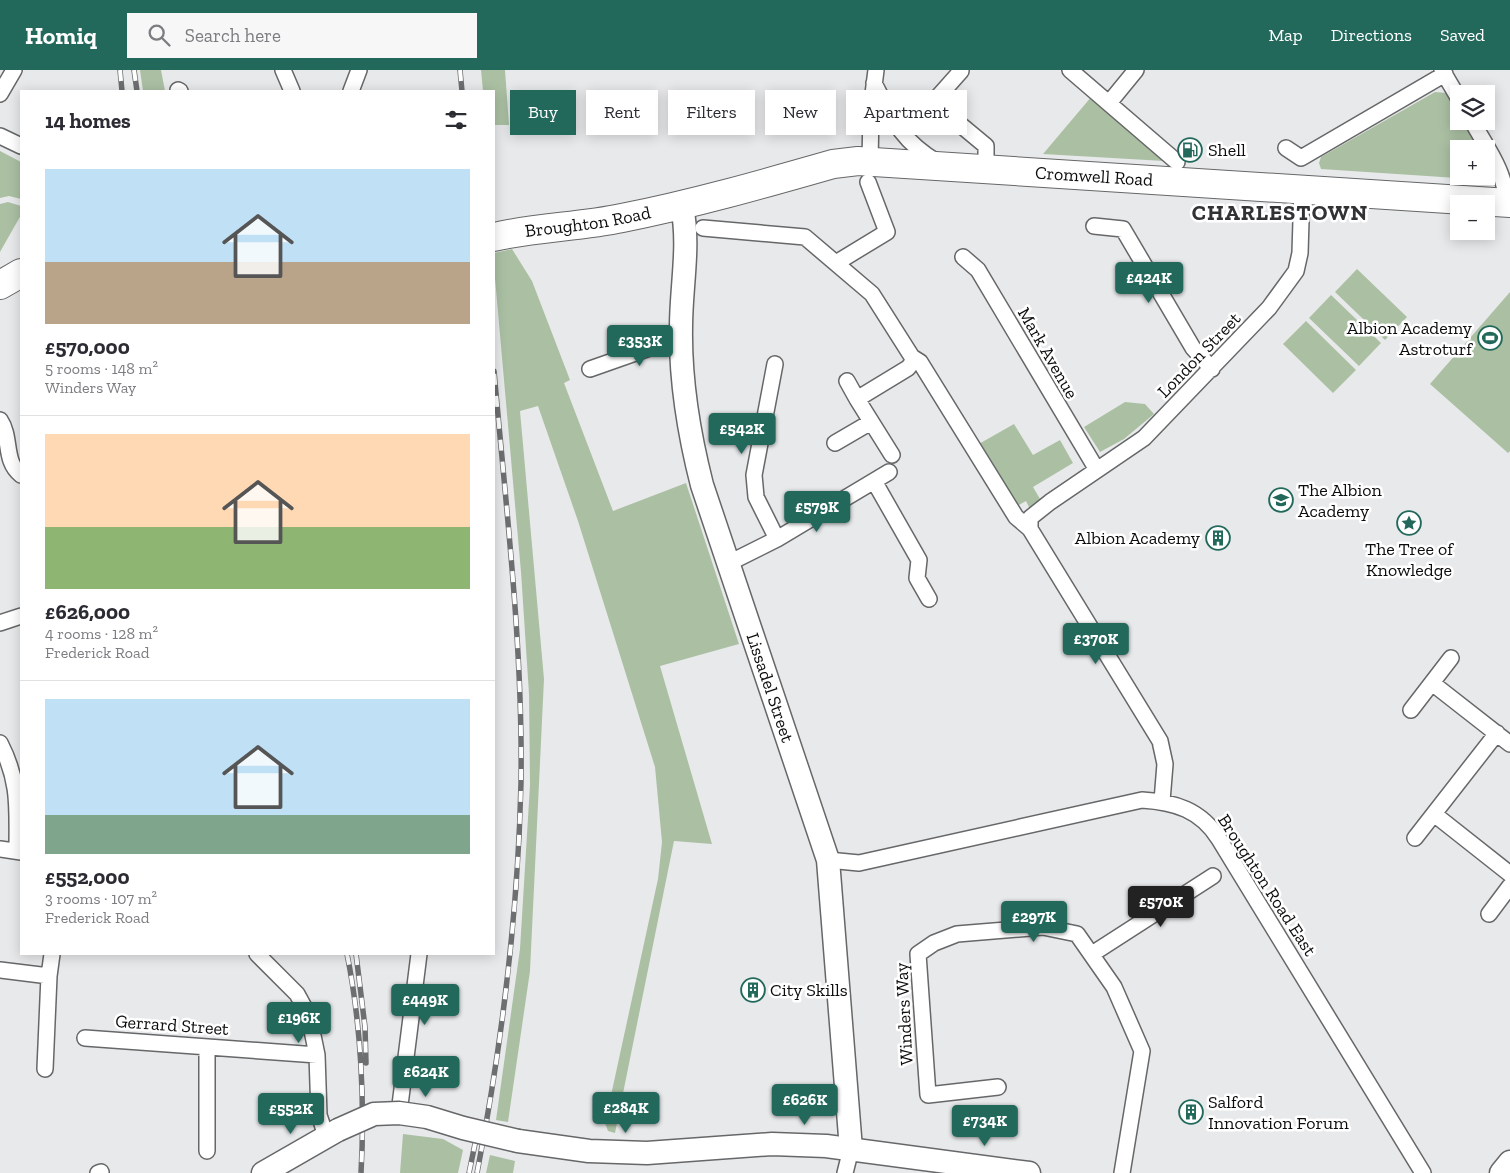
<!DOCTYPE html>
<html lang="en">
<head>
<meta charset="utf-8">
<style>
	:root { --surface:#fff; --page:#f7f7f7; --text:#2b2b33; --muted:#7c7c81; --line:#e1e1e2; --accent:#22695c }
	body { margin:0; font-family:"Zilla Slab",serif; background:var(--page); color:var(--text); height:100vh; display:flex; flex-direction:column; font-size:19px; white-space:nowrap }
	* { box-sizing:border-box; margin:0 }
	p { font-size:16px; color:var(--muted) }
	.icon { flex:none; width:28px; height:28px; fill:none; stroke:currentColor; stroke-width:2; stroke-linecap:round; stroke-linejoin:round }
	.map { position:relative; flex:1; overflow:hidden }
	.side { position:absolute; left:20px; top:20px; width:475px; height:865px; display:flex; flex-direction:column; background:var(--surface); border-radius:0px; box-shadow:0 2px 12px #0003 }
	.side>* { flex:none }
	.banner { position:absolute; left:510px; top:20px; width:475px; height:45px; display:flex; gap:10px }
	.fabs { position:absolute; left:1450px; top:15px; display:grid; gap:10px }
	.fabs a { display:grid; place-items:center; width:45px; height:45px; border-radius:0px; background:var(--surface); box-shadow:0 2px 12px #0003; font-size:25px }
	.price { position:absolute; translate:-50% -42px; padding:0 11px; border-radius:5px; background:var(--accent); color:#fff; font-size:16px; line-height:32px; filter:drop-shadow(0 1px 2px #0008) }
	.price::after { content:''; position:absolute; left:50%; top:30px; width:15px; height:11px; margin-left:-8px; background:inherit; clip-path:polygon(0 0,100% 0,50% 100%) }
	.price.current { background:#222; color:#fff }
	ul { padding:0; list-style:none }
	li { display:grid; align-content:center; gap:10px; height:265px; padding:0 25px }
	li+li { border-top:1px solid var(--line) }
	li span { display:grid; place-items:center; height:155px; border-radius:0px; color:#555 }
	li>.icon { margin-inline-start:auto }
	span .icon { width:90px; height:90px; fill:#fffc; stroke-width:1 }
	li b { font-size:21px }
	h2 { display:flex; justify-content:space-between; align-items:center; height:60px; padding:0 25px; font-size:21px }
	.chip { padding:0 18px; border-radius:0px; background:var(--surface); box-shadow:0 2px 12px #0003; font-size:18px; line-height:45px }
	.chip.current { background:var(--accent); color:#fff }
	header { display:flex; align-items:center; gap:30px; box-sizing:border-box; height:70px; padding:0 25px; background:var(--accent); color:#fff }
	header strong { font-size:24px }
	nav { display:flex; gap:28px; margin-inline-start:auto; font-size:18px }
	.search { width:350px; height:45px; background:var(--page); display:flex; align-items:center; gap:12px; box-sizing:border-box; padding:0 18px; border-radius:0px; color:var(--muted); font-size:19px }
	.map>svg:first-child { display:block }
</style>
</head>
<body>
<header>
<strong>Homiq</strong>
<div class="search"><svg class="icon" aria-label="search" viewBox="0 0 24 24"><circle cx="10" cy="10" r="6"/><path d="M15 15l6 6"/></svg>Search here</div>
<nav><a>Map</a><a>Directions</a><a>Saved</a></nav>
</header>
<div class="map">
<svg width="1510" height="1103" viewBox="0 0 1510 1103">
	<rect width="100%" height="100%" fill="#e8e9eb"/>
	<!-- green -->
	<path fill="#abc0a3" d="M140,0h21l4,21h-22z
		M481,0h24l4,55h-15v-34h-11z
		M1435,22l12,1 12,20v8h4l16,28h-20v27h27v-15l1,19 -166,-11 -2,-6 2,-6z
		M1092,26l72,65 -121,-7z
		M0,81l21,11v37l-12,-3 -9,2z
		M8,132l13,4v9l-21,37v-48z
		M512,179l20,32 38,99 -6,3 49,128 73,-28 53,161 -79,22 52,178 -38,-3 -59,292 -7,-2 -3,-8 53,-244 4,-37 -7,-75 -77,-246 -40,-115 -18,5 24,268 -14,292 -22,151 -12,-2 24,-171 10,-164 -1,-91 -8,-122 -27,-305v-14z
		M1357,199l50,48 -22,23 -50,-48z
		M1510,222v159l-2,2 -78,-69z
		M1331,225l50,48 -22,23 -50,-48z
		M1306,251l50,49 -23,23 -50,-49z
		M1125,332l20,2 9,10 -30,25 -24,13 -16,-25z
		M1014,354l19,31 27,-15 13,23 -40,24 10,17 -12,7 -5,-10 -13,7 -36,-63z
		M403,1064l40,5 20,11 -5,23h-58z
		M490,1085l25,6 -2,12h-27z"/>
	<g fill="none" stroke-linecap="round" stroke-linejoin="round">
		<!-- street casing -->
		<g stroke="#666768" stroke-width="18">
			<path id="street" d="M283,0l9,21
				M1070,0l107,92
				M1442,0l17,29
				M874,13c18,35 27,58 63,79
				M178,20l2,1
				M351,21l8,-21
				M0,24l14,-24
				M933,32l53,44v22
				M1109,33l27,-33
				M1472,51c14,26 34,51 34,81
				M913,55l48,-54 -2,-1
				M0,66l21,10
				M1286,78l15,10 144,-84
				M870,92l1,-52 5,-40
				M1094,156l29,3 70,119 19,21
				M703,158l102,9 67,57 40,63 8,5 96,155 14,12v-11l20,-16 94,-64 125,-130 27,-37 4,-18 2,-65
				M963,187l15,13 119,200
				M836,193l51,-31 -19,-50
				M775,294l-21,111 2,22 21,42
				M590,299l91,-32
				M847,311l10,18
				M0,350c12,18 3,41 21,55
				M835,373l36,-21
				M892,385l-35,-56 51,-31 7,-9
				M874,411l45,79 -2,18 12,21
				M1030,459l130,212 5,23 -3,37
				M729,493l48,-24 112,-67
				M0,553l21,-7
				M1432,613l78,61
				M1411,640l40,-52
				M0,673c20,39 17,65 17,107
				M1434,744l76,60
				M1415,768l82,-105
				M0,779l21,3
				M828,790l31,3 283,-63c33,2 59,10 77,39l204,334
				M1489,844l21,-28
				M257,884l40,40 12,22 8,39 2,60 7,21
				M1092,884l121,-78
				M0,900l49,6 3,-22
				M85,968l232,17
				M45,999l4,-93
				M998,1017l-70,8 -10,-141 16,-11 23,-9 86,-7 34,7 37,53 28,64 -20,122
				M399,1043l20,-159
				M207,1081v-104
				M98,1103l3,-1
				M845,1103l6,-24"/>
		</g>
		<!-- secondary casing -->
		<g stroke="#666768" stroke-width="25">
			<g id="secondary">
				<path id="s1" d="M682,136c8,41 -1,80 -1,121 -1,53 8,107 21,158l126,375 23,289"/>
				<path d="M518,1071l71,10 58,2 125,-9 54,2 203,27"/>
				<path d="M263,1103l75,-43"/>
				<path d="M1501,1103l9,-11"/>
			</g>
		</g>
		<!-- highway casing -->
		<g stroke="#666768" stroke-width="30">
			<g id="highway">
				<path id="s2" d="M494,167c42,-10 86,-10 128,-19 71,-14 141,-34 211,-54l25,-3 652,42"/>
				<path d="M0,215l21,-12"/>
			</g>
		</g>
		<!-- street -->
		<use href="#street" stroke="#fff" stroke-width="15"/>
		<!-- secondary -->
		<use href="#secondary" stroke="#fff" stroke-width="22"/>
		<!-- highway -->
		<use href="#highway" stroke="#fff" stroke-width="28"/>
		<!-- rail casing -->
		<g stroke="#6d6e6f" stroke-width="5.5">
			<path id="rail" d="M120,0l2,21
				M134,0l3,21
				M460,0l2,21
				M347,884c14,69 18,149 14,219
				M356,884l9,73 1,36
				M469,1103l7,-34
				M477,1103c25,-129 41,-259 44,-390 2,-137 -15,-275 -27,-412"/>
		</g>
		<!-- rail -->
		<use href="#rail" stroke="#fff" stroke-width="4" stroke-dasharray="11" stroke-linecap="butt"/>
		<!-- secondary-bridge casing -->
		<g stroke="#666768" stroke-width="25" stroke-linecap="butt">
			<path id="secondary-bridge" d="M338,1060l36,-16 25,-1 28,4 36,11 55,13"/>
		</g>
		<!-- secondary-bridge -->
		<use href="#secondary-bridge" stroke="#fff" stroke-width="22"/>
	</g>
	<!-- icons -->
	<defs>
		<g id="fuel-ring" transform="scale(1.25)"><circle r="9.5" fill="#fff" stroke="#22695c" stroke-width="1.5"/><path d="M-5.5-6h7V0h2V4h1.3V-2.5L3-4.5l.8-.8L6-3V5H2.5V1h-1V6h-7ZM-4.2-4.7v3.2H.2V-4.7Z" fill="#22695c"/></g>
		<g id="stadium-ring" transform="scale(1.25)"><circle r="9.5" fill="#fff" stroke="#22695c" stroke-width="1.5"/><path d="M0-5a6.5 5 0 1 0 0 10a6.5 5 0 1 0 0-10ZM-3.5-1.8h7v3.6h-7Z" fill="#22695c"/></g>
		<g id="school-ring" transform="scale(1.25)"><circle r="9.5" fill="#fff" stroke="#22695c" stroke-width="1.5"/><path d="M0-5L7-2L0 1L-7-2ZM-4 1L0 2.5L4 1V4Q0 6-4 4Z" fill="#22695c"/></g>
		<g id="sight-ring" transform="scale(1.25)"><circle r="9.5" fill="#fff" stroke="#22695c" stroke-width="1.5"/><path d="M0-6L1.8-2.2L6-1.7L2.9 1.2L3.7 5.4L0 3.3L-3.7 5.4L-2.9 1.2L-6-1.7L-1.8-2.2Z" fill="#22695c"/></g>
		<g id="building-ring" transform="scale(1.25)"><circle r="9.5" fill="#fff" stroke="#22695c" stroke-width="1.5"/><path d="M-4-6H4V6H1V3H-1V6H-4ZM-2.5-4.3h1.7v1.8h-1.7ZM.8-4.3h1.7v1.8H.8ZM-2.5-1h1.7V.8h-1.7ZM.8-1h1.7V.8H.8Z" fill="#22695c"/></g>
	</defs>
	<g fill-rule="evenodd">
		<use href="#fuel-ring" x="1190" y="80"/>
		<use href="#stadium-ring" x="1490" y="268"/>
		<use href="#school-ring" x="1281" y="430"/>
		<use href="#sight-ring" x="1409" y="453"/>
		<use href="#building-ring" x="1218" y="468"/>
		<use href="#building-ring" x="753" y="920"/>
		<use href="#building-ring" x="1191" y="1042"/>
	</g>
	<g text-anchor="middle" stroke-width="5" stroke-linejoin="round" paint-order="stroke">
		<!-- poi labels -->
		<g font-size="18" fill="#0c0c0d" stroke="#fff" text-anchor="start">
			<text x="1208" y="86">Shell</text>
			<text x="1472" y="264" text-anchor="end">Albion Academy<tspan x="1472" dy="21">Astroturf</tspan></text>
			<text x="1298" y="426">The Albion<tspan x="1298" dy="21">Academy</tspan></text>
			<text x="1200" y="474" text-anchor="end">Albion Academy</text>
			<text x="1409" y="485" text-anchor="middle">The Tree of<tspan x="1409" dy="21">Knowledge</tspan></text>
			<text x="770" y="926">City Skills</text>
			<text x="1208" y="1038">Salford<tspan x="1208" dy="21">Innovation Forum</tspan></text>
		</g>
		<!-- street labels -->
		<g font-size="18" fill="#0c0c0d" stroke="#fff">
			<text dy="6" stroke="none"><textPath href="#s2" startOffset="609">Cromwell Road</textPath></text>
			<text dy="6" stroke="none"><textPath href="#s2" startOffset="95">Broughton Road</textPath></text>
			<text transform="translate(1048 283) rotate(60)" y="6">Mark Avenue</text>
			<text transform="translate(1199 285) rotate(-46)" y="6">London Street</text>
			<text dy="6" stroke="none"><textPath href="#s1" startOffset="495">Lissadel Street</textPath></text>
			<text transform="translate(1267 815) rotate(57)" y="6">Broughton Road East</text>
			<text transform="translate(904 944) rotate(-93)" y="6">Winders Way</text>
			<text transform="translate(172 955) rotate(4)" y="6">Gerrard Street</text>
		</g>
		<!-- district labels -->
		<g font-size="22" font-weight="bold" letter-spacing="1" fill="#323234" stroke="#fff">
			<text x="1280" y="150">CHARLESTOWN</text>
		</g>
	</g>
</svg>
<div class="fabs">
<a><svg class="icon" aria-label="layers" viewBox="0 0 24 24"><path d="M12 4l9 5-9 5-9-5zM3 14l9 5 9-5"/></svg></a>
<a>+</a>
<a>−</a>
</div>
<b class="price" style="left:1149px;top:234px">£424K</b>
<b class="price" style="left:640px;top:297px">£353K</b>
<b class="price" style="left:742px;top:385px">£542K</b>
<b class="price" style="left:817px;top:463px">£579K</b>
<b class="price" style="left:1096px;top:595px">£370K</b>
<b class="price current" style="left:1161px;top:858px">£570K</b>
<b class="price" style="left:1034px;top:873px">£297K</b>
<b class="price" style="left:425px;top:956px">£449K</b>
<b class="price" style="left:299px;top:974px">£196K</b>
<b class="price" style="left:426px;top:1028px">£624K</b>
<b class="price" style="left:805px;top:1056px">£626K</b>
<b class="price" style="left:626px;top:1064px">£284K</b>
<b class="price" style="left:291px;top:1065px">£552K</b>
<b class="price" style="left:985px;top:1077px">£734K</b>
<div class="banner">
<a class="chip current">Buy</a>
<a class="chip">Rent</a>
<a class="chip">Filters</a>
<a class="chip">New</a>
<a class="chip">Apartment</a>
</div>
<section class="side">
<h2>14 homes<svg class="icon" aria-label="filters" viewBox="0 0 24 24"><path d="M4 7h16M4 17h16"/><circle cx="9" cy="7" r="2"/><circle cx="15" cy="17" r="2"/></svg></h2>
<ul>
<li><span style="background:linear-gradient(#bfe0f5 60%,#b9a48a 0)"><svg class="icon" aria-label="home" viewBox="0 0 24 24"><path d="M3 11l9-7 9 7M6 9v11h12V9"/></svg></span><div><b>£570,000</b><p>5 rooms · 148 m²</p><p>Winders Way</p></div></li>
<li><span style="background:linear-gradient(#ffd9b3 60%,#8fb573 0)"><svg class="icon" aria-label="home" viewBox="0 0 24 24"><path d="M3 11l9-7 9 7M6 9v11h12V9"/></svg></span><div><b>£626,000</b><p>4 rooms · 128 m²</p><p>Frederick Road</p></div></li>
<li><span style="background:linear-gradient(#bfe0f5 75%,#7fa58c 0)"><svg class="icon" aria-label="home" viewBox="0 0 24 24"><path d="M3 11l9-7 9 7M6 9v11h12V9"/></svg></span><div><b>£552,000</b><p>3 rooms · 107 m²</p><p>Frederick Road</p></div></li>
</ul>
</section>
</div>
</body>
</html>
